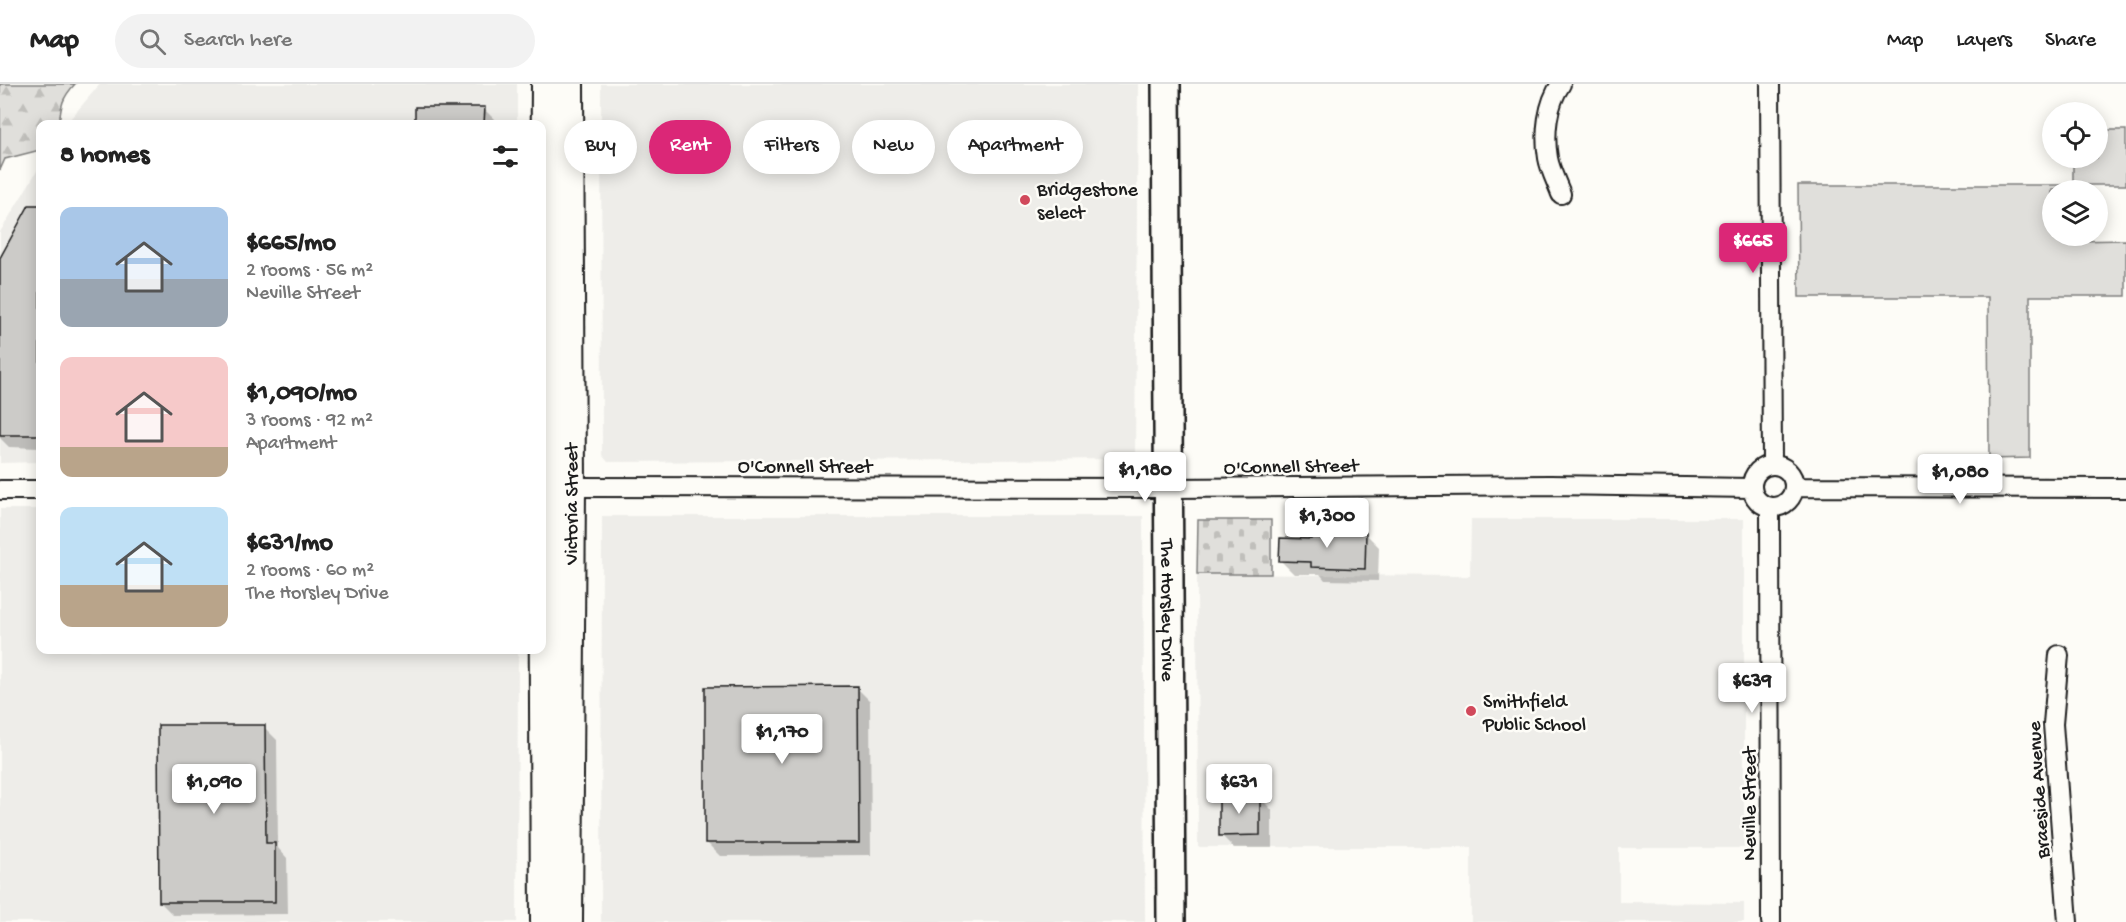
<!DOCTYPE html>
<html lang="en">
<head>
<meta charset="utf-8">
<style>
	:root { --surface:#fff; --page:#f2f2f2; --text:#222; --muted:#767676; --line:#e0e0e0; --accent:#db2777 }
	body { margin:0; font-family:"Gochi Hand",sans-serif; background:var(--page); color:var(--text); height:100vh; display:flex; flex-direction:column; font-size:22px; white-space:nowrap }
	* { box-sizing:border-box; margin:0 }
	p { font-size:20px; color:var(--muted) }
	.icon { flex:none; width:33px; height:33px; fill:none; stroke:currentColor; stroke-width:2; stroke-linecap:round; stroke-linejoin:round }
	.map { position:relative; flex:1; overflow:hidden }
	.panel { position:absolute; left:36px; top:36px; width:510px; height:534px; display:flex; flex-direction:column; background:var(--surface); border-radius:12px; box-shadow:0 3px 15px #0003 }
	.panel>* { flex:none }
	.guide { position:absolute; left:564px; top:36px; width:570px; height:54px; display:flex; gap:12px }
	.tools { position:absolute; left:2042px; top:18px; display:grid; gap:12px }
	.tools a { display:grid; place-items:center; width:66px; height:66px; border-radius:50%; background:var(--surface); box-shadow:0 3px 15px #0003; font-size:30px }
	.price { position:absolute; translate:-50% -51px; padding:0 14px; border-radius:6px; background:#fff; color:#222; font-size:20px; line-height:39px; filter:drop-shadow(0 2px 3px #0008) }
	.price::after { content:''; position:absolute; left:50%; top:36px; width:18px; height:14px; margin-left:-9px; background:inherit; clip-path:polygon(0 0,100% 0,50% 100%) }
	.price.selected { background:var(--accent); color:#fff }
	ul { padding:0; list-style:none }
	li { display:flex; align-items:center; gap:18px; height:150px; padding:0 24px }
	li span { display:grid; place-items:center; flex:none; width:168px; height:120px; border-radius:12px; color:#555 }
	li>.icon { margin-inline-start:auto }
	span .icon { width:72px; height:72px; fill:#fffc; stroke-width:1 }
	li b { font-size:26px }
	h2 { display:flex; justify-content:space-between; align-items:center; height:72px; padding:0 24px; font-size:26px }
	.tag { padding:0 21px; border-radius:27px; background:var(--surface); box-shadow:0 3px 15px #0003; font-size:21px; line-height:54px }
	.tag.selected { background:var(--accent); color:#fff }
	header { display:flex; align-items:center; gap:36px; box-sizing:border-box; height:84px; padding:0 30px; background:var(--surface); border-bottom:2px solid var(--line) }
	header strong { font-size:28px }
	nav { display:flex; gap:33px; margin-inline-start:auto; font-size:21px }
	.search { width:420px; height:54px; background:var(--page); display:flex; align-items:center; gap:15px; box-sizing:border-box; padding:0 21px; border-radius:33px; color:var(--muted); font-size:22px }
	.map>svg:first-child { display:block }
</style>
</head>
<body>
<header>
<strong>Map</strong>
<div class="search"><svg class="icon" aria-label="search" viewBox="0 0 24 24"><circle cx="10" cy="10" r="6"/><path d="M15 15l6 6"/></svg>Search here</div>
<nav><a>Map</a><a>Layers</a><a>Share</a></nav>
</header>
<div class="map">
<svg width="2126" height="838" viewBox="0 0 2126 838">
	<defs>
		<pattern id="forest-firs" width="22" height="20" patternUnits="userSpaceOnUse" patternTransform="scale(1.5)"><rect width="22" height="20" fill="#e0dfdb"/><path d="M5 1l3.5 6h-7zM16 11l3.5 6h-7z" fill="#c0bfbb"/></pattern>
		<pattern id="cemetery-stones" width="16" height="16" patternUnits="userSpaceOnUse" patternTransform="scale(1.5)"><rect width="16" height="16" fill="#e0dfdb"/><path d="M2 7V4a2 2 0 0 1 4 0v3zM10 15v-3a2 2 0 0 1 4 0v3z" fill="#c0bfbb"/></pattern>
	</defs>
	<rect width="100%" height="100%" fill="#fdfcf7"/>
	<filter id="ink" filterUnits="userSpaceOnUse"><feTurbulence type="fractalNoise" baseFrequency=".0167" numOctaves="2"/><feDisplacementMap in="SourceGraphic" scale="12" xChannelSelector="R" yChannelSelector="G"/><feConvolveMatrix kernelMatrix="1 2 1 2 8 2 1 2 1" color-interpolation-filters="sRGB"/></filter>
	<g filter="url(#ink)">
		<!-- built -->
		<path fill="#eeede9" d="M100,0h417v40h-451z
			M601,0h537l-3,375 -527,3 -6,-7z
			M40,82v296l-40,1v-231z
			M0,425h40v141h478l-1,272h-517z
			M602,432h541l2,406h-544z
			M1471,435h273v329h-125v54l125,1v19h-273v-75h-273l-1,-273 273,2z"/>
		<!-- grass -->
		<path fill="#e0dfdb" stroke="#7e7e7c" stroke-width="1.5" d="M2097,46h29v55h-52v5h-22v46h22v5l52,-1v56h-96v162l-41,1 -1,-162h-189l-1,-112h275v-27h24z"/>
		<!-- forest -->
		<path fill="url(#forest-firs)" stroke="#7e7e7c" stroke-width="1.5" d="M0,0h75c-13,14 -14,21 -16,40h-19v26l-35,9 -5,11z"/>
		<!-- cemetery -->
		<path fill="url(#cemetery-stones)" stroke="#7e7e7c" stroke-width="1.5" d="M1198,436h73v54h-74z"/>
		<!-- shadow -->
		<path fill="#0003" d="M417,24l67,1 13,13v2h-80z
			M30,122h10v242l-31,-1 -9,-9v-174z
			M1355,447l3,2 8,1 13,13 -1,34 -53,-1 -5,-6h-26l-13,-13 31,-21z
			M857,604l13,13 1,154 -151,1 -13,-13z
			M264,643l13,13 1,108 9,10 1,56 -115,1 -13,-13z
			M1259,713l13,13v38h-38l-13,-13z"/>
		<!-- building -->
		<path fill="#cccbc8" stroke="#1c1c1c" stroke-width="1.5" d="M415,23h70l-1,17h-69z
			M29,121h11v230h-40v-177z
			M1319,444l37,1v3h10l-1,37 -54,-2v-5l-32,-1 1,-23 31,1v-8h8z
			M858,602l1,157h-154v-156z
			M158,641h107l1,118h9v59h-116z
			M1219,711h41v40l-41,1z"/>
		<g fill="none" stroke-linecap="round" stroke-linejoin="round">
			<!-- minor casing -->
			<g stroke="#1c1c1c" stroke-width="22">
				<path id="minor" d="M1770,0l2,381
					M1561,110c-4,-11 -11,-24 -13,-36 -4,-24 -1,-54 13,-74
					M1752 402a21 21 0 1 1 42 0a21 21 0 1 1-42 0Z
					M561,403l607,1 382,-3 202,3
					M1794,403l332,1
					M0,406h40
					M1770,423l1,415
					M2059,571l-6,69 15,198"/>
			</g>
			<!-- secondary casing -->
			<g stroke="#1c1c1c" stroke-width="32">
				<g id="secondary">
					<path id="s1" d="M1166,0l5,838"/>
				</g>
			</g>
			<!-- primary casing -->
			<g stroke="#1c1c1c" stroke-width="34">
				<g id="primary">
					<path d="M546,838l-2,-435 3,-403"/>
					<path id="s2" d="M567,838l3,-435 -2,-403"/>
				</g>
			</g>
			<!-- minor -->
			<use href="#minor" stroke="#fdfcf7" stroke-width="18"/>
			<!-- secondary -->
			<use href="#secondary" stroke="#fdfcf7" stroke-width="27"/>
			<!-- primary -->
			<use href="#primary" stroke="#fdfcf7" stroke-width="30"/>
		</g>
	</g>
	<!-- markers -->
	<g fill="#d1495b" stroke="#fdfcf7" stroke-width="2">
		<circle cx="1025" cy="116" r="6"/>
		<circle cx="1471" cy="627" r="6"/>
	</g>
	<g text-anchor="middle" stroke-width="5" stroke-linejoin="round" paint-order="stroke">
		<!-- poi labels -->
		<g font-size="20" fill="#1c1c1c" stroke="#fdfcf7" text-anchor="start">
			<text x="1037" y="111">Bridgestone<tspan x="1037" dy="23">select</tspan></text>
			<text x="1483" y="623">Smithfield<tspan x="1483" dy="23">Public School</tspan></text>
		</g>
		<!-- street labels -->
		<g font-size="20" fill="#1c1c1c" stroke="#fdfcf7">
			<text x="805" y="388">O'Connell Street</text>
			<text transform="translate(1291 381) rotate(-1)" y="7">O'Connell Street</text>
			<text dy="7" stroke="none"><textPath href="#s2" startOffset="418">Victoria Street</textPath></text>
			<text dy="7" stroke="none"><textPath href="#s1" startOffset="526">The Horsley Drive</textPath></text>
			<text transform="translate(2037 706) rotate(-94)" y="7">Braeside Avenue</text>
			<text transform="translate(1748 720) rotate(-90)" y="7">Neville Street</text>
		</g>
	</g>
</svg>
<div class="tools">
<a><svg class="icon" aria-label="locate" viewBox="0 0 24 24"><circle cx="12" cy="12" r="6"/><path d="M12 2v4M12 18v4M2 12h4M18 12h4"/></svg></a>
<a><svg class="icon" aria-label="layers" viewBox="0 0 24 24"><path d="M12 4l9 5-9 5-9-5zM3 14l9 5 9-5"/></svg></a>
</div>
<b class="price selected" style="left:1753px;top:190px">$665</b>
<b class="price" style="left:1145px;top:419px">$1,180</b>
<b class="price" style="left:1960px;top:421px">$1,080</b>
<b class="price" style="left:1327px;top:465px">$1,300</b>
<b class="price" style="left:1752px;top:630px">$639</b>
<b class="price" style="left:782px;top:681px">$1,170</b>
<b class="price" style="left:214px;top:731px">$1,090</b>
<b class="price" style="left:1239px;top:731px">$631</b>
<div class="guide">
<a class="tag">Buy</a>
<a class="tag selected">Rent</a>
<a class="tag">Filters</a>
<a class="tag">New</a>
<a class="tag">Apartment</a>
</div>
<section class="panel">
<h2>8 homes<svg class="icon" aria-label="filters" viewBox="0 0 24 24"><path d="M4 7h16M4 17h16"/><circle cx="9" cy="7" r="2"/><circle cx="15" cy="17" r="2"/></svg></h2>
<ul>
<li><span style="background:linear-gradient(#a9c7e8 60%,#9aa5b1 0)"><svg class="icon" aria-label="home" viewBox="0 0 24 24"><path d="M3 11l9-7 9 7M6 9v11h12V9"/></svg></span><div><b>$665/mo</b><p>2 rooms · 56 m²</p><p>Neville Street</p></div></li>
<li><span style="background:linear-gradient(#f6c9c9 75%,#b9a48a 0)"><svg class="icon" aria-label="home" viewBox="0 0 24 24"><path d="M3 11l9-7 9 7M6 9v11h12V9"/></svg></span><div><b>$1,090/mo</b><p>3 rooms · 92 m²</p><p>Apartment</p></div></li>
<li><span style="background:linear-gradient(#bfe0f5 65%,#b9a48a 0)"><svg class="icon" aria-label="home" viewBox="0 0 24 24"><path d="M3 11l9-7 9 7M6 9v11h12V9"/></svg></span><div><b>$631/mo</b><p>2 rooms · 60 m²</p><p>The Horsley Drive</p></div></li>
</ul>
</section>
</div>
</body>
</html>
